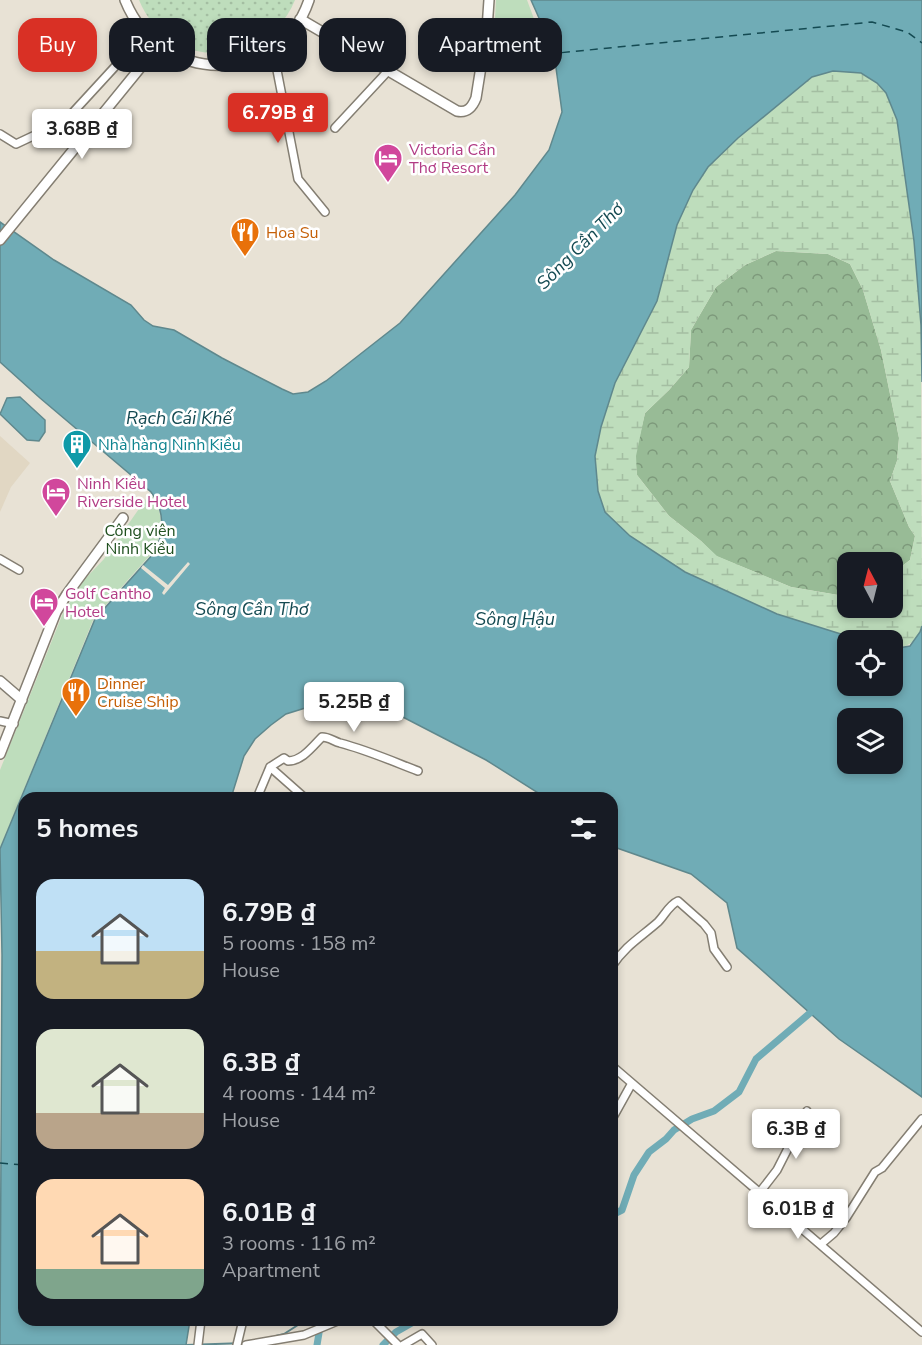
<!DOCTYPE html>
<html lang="en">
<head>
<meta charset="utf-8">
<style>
	:root { --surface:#171b24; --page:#242831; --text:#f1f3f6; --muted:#9ea1a6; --accent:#d93025 }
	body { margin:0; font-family:"Nunito Sans",sans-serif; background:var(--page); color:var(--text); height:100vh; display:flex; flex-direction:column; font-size:22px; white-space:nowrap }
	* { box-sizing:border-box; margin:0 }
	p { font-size:20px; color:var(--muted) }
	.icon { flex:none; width:33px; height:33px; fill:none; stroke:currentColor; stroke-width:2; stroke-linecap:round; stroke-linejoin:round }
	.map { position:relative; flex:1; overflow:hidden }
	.panel { position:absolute; left:18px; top:792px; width:600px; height:534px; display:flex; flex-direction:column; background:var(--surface); border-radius:18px; box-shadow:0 3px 9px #0003 }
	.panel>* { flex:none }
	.hud { position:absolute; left:18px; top:18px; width:600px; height:54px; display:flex; gap:12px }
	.needle { width:39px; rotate:353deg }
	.fabs { position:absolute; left:837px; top:552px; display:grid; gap:12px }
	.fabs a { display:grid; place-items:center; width:66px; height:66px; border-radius:12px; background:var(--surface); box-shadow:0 3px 9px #0003; font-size:30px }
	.price { position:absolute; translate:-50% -51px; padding:0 14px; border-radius:6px; background:#fff; color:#222; font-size:20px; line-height:39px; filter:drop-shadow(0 2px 3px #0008) }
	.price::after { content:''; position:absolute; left:50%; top:36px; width:18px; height:14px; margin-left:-9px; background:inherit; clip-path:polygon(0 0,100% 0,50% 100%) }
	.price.selected { background:var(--accent); color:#fff }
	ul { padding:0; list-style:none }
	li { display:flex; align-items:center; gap:18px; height:150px; padding:0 18px }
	li span { display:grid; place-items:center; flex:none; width:168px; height:120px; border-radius:18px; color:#555 }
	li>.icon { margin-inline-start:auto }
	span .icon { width:72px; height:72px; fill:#fffc; stroke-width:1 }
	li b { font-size:26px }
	h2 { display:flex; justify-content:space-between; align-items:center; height:72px; padding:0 18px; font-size:26px }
	.tag { padding:0 21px; border-radius:18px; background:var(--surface); box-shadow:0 3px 9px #0003; font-size:21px; line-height:54px }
	.tag.selected { background:var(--accent); color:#fff }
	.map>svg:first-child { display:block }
</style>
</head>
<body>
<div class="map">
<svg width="922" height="1345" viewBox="0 0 922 1345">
	<defs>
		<pattern id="grass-dots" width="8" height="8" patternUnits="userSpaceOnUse" patternTransform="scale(1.5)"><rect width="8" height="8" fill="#beddbc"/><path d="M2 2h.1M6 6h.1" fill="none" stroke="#a4bea2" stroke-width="1.8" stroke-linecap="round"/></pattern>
		<pattern id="forest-crowns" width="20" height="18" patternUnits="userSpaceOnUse" patternTransform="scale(1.5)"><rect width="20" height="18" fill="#98bb96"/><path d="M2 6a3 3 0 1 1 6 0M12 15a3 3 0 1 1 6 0" fill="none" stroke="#7d997b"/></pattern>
		<pattern id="wetland-marsh" width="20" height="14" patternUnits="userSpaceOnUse" patternTransform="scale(1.5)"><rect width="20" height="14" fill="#beddbc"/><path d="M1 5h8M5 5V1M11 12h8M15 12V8" fill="none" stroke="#a4bea2"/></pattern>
	</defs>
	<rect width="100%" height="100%" fill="#e8e2d5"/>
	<!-- built -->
	<path fill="#e1d7c3" d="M0,436l30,27 -19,24 -11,25z"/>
	<!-- grass -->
	<path fill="url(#grass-dots)" d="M139,0h156c-29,71 -127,71 -156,0z"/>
	<!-- forest -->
	<path fill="url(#forest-crowns)" d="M776,251l52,3 22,10 13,26 18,60 18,88 -2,23 -7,20 19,46 6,9 -5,24 -17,13 -1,-11h-44l-1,33 -3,1 -53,-9 -75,-31 -15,-15 -32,-25 -32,-41 -2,-19 10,-43 24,-23 20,-23 2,-37 25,-43 29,-22z"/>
	<!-- wetland -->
	<path fill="url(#wetland-marsh)" fill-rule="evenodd" d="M833,71l28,2 16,10 9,10 11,27 17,121 7,84 1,301c-4,15 -15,22 -29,23l-1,-9h-32l-83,-26 -92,-42 -56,-36 -24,-24 -7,-21 -3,-35 6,-29 14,-44 42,-82 20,-76 16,-35 15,-23 30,-29 74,-61zM776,251l52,3 22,10 13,26 18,60 18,88 -2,23 -7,20 19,46 6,9 -5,24 -17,13 -1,35h-44l-1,-13 -3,1 -53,-9 -74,-31 -16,-15 -32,-25 -32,-41 -1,-19 9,-43 24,-23 20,-23 2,-37 25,-43 29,-22z"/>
	<!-- park -->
	<path fill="#beddbc" d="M496,0h31l16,43 -9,3 -40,-9z
		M150,493c14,18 14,41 2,60l-58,65 -94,230v-78l63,-157 21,-33 20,-21z"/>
	<!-- water -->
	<path fill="#70acb6" stroke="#5f888d" stroke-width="1.5" fill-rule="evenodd" d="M531,0h391v382l-1,-57 -7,-84 -17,-121 -11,-27 -9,-10 -16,-10 -28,-2 -21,6 -74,61 -30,29 -15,23 -16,35 -20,76 -42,82 -14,44 -6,29 3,35 7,21 25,24 55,36 92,42 83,26h-12v46h44l1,-37 17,-3 10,-14 2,-6v471l-83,-58 -102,-91 -10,-45 -36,-29 -74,-26 -5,-4v-46h-66l-60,-38 -89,-46 -51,-11 -31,2 -29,9 -15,11 -16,14 -11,17 -13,42h-207v522h166l-4,25h-186l2,-390 -2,-106 95,-230 58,-65c12,-20 12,-43 -2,-62l-111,-94 -40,-36v-140l54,38 77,45 13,15 9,6 21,4 48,28 60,31 11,5 15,-2 18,-11 74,-58 115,-128 34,-45 13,-38 -6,-44 -17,-50zM848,718h44v46h-44z
		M20,397l25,23v12l-6,9 -12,-1 -27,-26 7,-16z"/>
	<!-- pier -->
	<path fill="#e8e2d5" d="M188,562l2,2 -26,31 -2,-2 3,-5 -24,-20 2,-3 25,20z"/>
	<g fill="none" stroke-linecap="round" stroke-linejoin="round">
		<!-- stream -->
		<path stroke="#5f888d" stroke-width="2" d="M276,1336l8,-2 17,-11h17
			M186,1345l59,-2"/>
		<!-- canal -->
		<path stroke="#70acb6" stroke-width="7" d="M612,1215l10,-5 12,-35 15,-23 17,-13 8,-9 18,-11 22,-8 25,-19 17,-33 54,-46
			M317,1345l2,-12
			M383,1345l13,-13 21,-12"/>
		<!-- ferry -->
		<path stroke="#144a52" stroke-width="1.5" stroke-dasharray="8 6" stroke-linecap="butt" d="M548,54l324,-32 35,10 15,11
			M0,1163l24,2"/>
		<!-- minor casing -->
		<g stroke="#847e72" stroke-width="10">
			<path id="minor" d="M268,51l8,14 22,114 27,33
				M335,128l53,-57
				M0,134l16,10 49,-23 80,-87
				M0,559l19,11
				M0,721l14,3
				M270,767l14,-9 4,3c14,0 24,-14 34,-24 7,0 11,4 18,6 27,7 52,18 78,28
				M257,798l13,-31 35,31
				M612,966c13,-20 29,-29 46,-44 7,-7 11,-17 20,-21l26,23 7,9 3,16 13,18
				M612,1066l310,266
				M612,1119l20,-36
				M760,1192l17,-22 30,-59
				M821,1244l13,-11 12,-15 29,-46 7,-4 40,-49
				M375,1322l23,23
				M198,1345l3,-25
				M237,1345l6,-25
				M246,1345l58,-10 36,-15
				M403,1345l19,-11 10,11"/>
		</g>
		<!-- tertiary casing -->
		<g stroke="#847e72" stroke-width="12">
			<path id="tertiary" d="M125,0c34,85 154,89 184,0
				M300,19l157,92c10,2 15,-3 19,-13l11,-69 2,-29
				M0,240l158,-194
				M0,681l22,19
				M0,754l56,-142 11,-18 56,-76"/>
		</g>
		<!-- minor -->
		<use href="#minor" stroke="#fff" stroke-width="7"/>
		<!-- tertiary -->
		<use href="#tertiary" stroke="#fff" stroke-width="9"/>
	</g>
	<!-- icons -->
	<defs>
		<g id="hotel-pin" transform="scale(1.5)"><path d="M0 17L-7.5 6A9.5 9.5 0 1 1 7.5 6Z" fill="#d1479c" stroke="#fff"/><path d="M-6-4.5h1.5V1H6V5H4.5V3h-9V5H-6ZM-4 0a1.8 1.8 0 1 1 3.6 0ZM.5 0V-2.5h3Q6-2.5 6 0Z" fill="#fff"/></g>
		<g id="restaurant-pin" transform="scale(1.5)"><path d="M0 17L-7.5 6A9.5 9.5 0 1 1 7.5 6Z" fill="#e8710a" stroke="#fff"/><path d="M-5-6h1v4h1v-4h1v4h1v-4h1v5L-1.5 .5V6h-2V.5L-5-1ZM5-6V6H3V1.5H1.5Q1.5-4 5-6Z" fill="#fff"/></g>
		<g id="building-pin" transform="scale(1.5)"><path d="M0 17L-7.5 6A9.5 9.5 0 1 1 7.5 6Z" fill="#0f9aa8" stroke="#fff"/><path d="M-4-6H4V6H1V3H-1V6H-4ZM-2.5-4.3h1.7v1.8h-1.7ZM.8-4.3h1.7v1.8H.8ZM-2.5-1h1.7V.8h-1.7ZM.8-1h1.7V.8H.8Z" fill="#fff"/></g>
	</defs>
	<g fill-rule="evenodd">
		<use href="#hotel-pin" x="388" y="158"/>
		<use href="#restaurant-pin" x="245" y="232"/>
		<use href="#building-pin" x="77" y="444"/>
		<use href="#hotel-pin" x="56" y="492"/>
		<use href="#hotel-pin" x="44" y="602"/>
		<use href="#restaurant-pin" x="76" y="692"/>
	</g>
	<g text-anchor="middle" stroke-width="5" stroke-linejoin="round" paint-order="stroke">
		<!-- hotel labels -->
		<g font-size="16" fill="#b23c85" stroke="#fff" text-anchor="start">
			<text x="409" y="155">Victoria Cần<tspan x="409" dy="18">Thơ Resort</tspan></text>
			<text x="77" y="489">Ninh Kiều<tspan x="77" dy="18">Riverside Hotel</tspan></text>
			<text x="65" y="599">Golf Cantho<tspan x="65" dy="18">Hotel</tspan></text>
		</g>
		<!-- food labels -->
		<g font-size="16" fill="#c56008" stroke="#fff" text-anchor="start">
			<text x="266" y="238">Hoa Su</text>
			<text x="97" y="689">Dinner<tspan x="97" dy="18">Cruise Ship</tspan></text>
		</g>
		<!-- culture labels -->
		<g font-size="16" fill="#0d838f" stroke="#fff" text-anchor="start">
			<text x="98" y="450">Nhà hàng Ninh Kiều</text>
		</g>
		<!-- park labels -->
		<g font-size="16" fill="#20501f" stroke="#fff">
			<text x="140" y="536">Công viên<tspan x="140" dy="18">Ninh Kiều</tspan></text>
		</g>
		<!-- water labels -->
		<g font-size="18" font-style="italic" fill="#144a52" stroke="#fff">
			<text transform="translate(580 246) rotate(-45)" y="6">Sông Cần Thơ</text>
			<text x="179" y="424">Rạch Cái Khế</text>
			<text x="252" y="615">Sông Cần Thơ</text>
			<text x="515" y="625">Sông Hậu</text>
		</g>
	</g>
</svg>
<div class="fabs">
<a><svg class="needle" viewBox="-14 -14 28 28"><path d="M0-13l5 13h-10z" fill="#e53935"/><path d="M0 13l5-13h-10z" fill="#9ea1a6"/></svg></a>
<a><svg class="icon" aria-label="locate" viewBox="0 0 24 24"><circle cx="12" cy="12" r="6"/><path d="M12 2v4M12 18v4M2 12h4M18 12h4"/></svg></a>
<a><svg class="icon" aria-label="layers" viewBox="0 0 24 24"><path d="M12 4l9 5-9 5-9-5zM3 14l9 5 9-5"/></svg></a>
</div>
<b class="price selected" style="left:278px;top:144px">6.79B ₫</b>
<b class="price" style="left:82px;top:160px">3.68B ₫</b>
<b class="price" style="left:354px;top:733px">5.25B ₫</b>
<b class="price" style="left:796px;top:1160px">6.3B ₫</b>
<b class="price" style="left:798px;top:1240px">6.01B ₫</b>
<div class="hud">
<a class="tag selected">Buy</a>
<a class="tag">Rent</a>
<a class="tag">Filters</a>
<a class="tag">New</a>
<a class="tag">Apartment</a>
</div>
<section class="panel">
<h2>5 homes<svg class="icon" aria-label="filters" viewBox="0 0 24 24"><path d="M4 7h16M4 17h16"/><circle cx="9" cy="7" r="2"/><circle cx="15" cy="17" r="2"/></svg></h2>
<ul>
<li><span style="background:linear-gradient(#bfe0f5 60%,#c2b280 0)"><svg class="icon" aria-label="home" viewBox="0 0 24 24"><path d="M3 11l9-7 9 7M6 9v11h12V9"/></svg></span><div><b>6.79B ₫</b><p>5 rooms · 158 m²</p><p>House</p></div></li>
<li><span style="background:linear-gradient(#dfe7d0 70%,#b9a48a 0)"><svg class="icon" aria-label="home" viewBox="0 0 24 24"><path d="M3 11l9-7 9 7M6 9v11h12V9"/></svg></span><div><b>6.3B ₫</b><p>4 rooms · 144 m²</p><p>House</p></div></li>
<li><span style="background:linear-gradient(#ffd9b3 75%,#7fa58c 0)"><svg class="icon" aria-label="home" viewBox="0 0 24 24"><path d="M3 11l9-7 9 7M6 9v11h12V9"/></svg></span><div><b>6.01B ₫</b><p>3 rooms · 116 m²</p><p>Apartment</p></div></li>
</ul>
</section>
</div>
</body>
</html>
